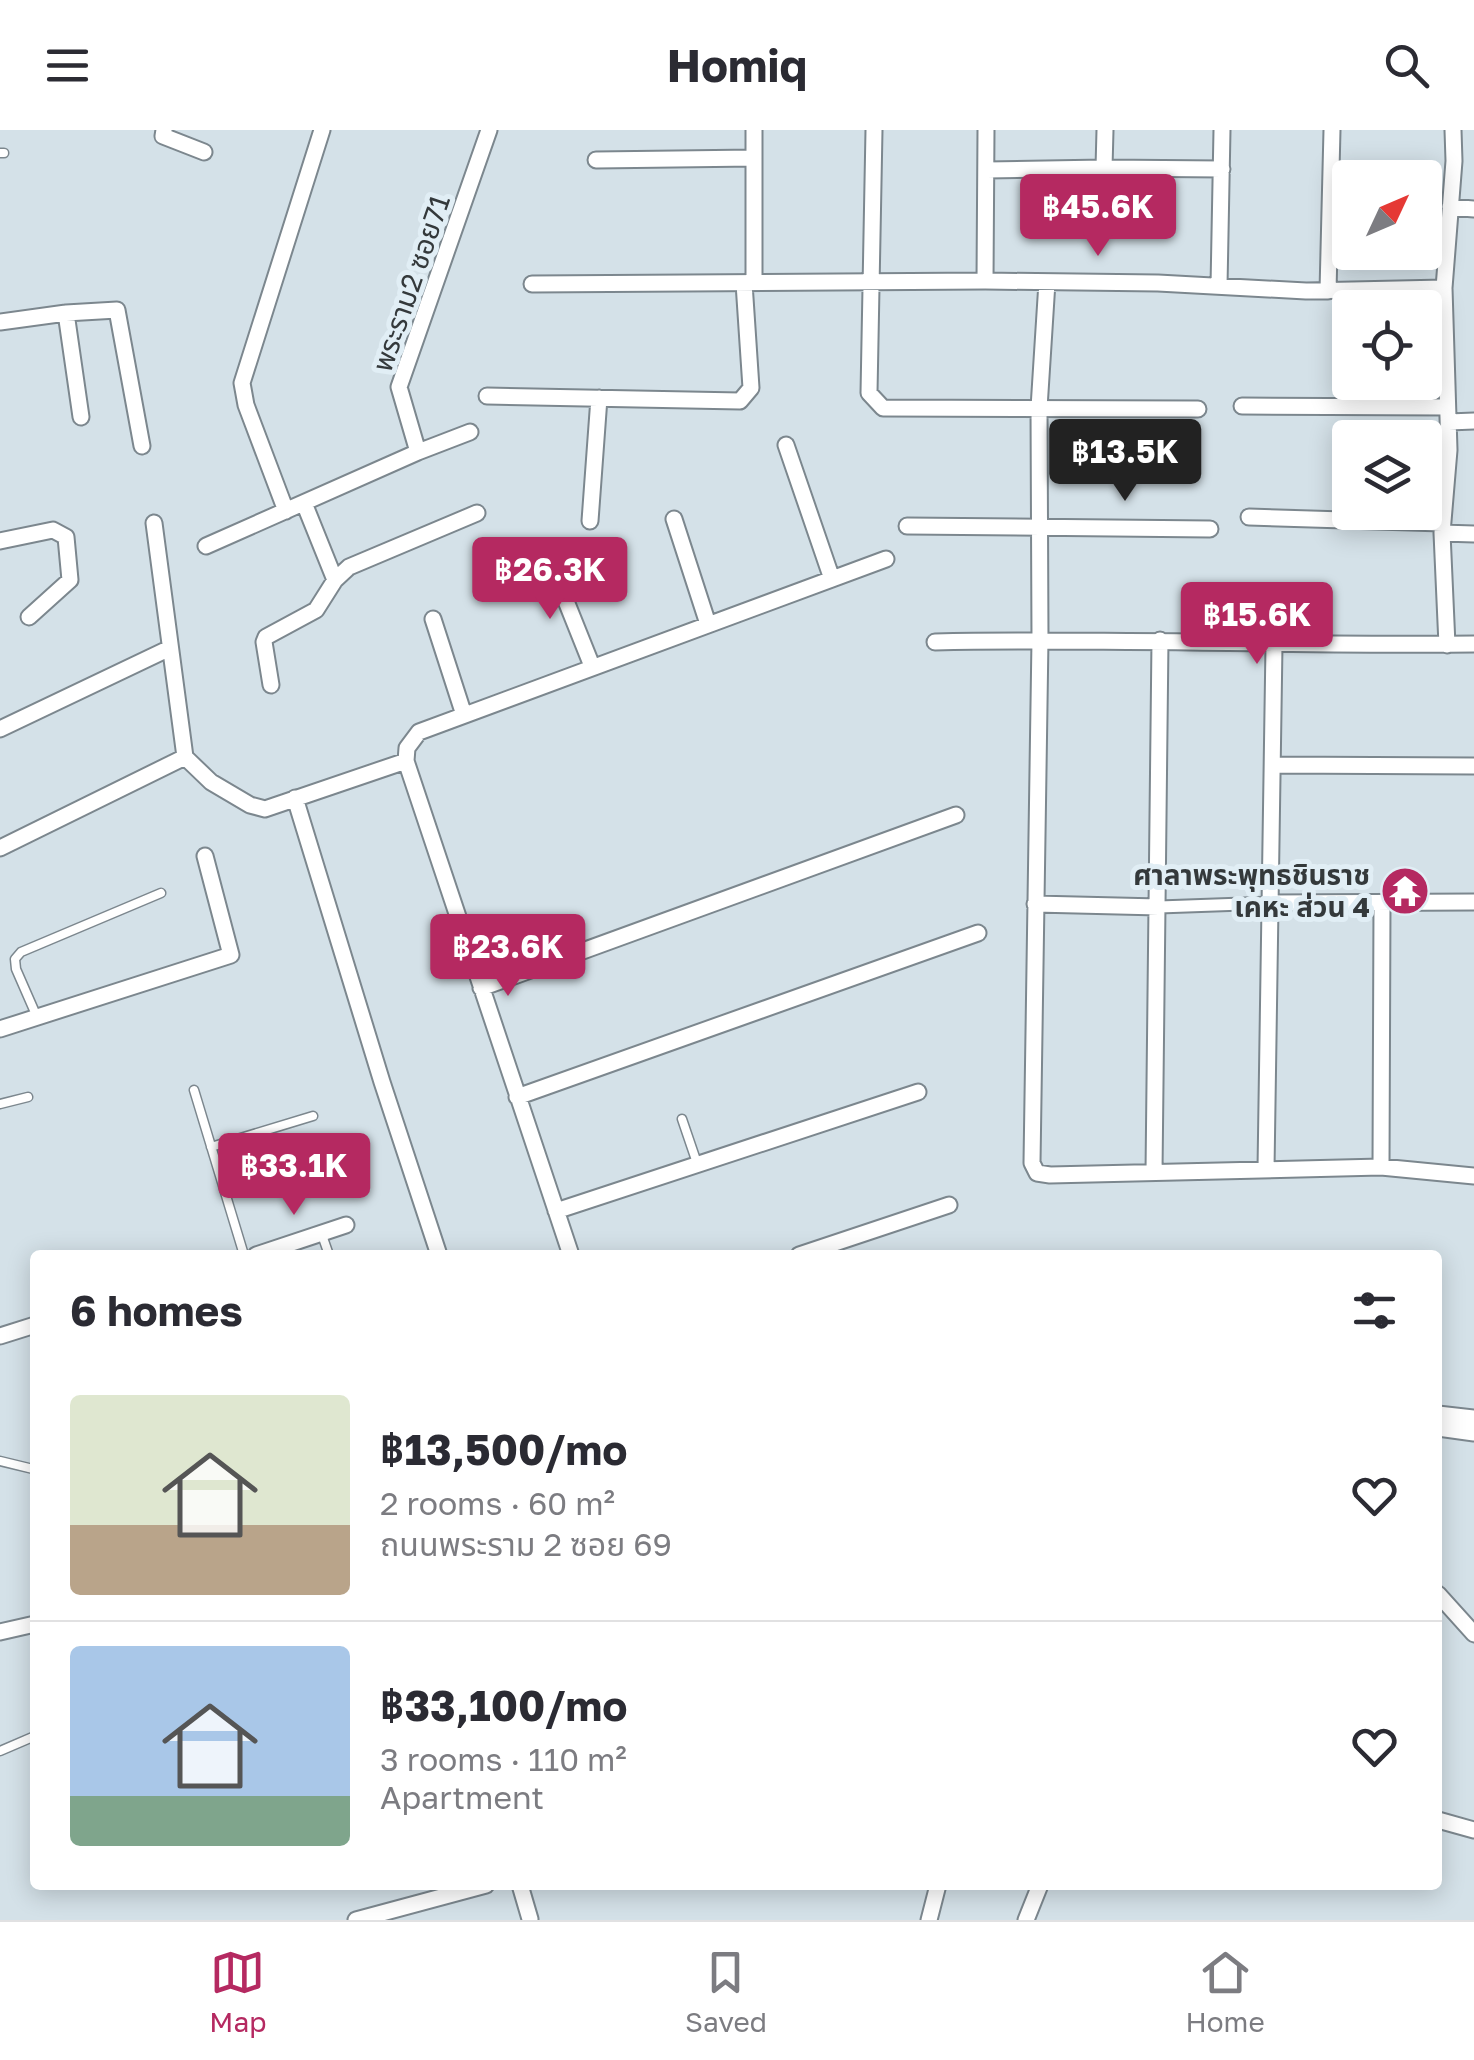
<!DOCTYPE html>
<html lang="en">
<head>
<meta charset="utf-8">
<style>
	:root { --surface:#fff; --page:#f2f2f3; --text:#2b2b33; --muted:#7c7c81; --line:#e1e1e2; --accent:#b52961 }
	body { margin:0; font-family:"Golos Text","Noto Sans Thai",sans-serif; background:var(--page); color:var(--text); height:100vh; display:flex; flex-direction:column; font-size:38px; white-space:nowrap }
	* { box-sizing:border-box; margin:0 }
	p { font-size:32px; color:var(--muted) }
	.icon { flex:none; width:55px; height:55px; fill:none; stroke:currentColor; stroke-width:2; stroke-linecap:round; stroke-linejoin:round }
	.map { position:relative; flex:1; overflow:hidden }
	.drawer { position:absolute; left:30px; top:1120px; width:1412px; height:640px; display:flex; flex-direction:column; background:var(--surface); border-radius:10px; box-shadow:0 5px 25px #0003 }
	.drawer>* { flex:none }
	.needle { width:65px; rotate:46deg }
	.fabs { position:absolute; left:1332px; top:30px; display:grid; gap:20px }
	.fabs a { display:grid; place-items:center; width:110px; height:110px; border-radius:10px; background:var(--surface); box-shadow:0 5px 25px #0003; font-size:50px }
	.price { position:absolute; translate:-50% -85px; padding:0 22px; border-radius:10px; background:var(--accent); color:#fff; font-size:32px; line-height:65px; filter:drop-shadow(0 2px 5px #0008) }
	.price::after { content:''; position:absolute; left:50%; top:60px; width:30px; height:22px; margin-left:-15px; background:inherit; clip-path:polygon(0 0,100% 0,50% 100%) }
	.price.active { background:#222; color:#fff }
	ul { padding:0; list-style:none }
	li { display:flex; align-items:center; gap:30px; height:250px; padding:0 40px }
	li+li { border-top:2px solid var(--line) }
	li span { display:grid; place-items:center; flex:none; width:280px; height:200px; border-radius:10px; color:#555 }
	li>.icon { margin-inline-start:auto }
	span .icon { width:120px; height:120px; fill:#fffc; stroke-width:1 }
	li b { font-size:42px }
	h2 { display:flex; justify-content:space-between; align-items:center; height:120px; padding:0 40px; font-size:42px }
	header { display:flex; justify-content:space-between; align-items:center; height:130px; padding:0 40px; background:var(--surface); font-size:45px; font-weight:700 }
	.menu { display:flex; justify-content:space-around; align-items:center; height:140px; border-top:2px solid var(--line); background:var(--surface); font-size:28px; color:var(--muted) }
	.menu a { display:grid; justify-items:center; gap:5px }
	.menu .active { color:var(--accent) }
	.map>svg:first-child { display:block }
</style>
</head>
<body>
<header><svg class="icon" aria-label="menu" viewBox="0 0 24 24"><path d="M4 6h16M4 12h16M4 18h16"/></svg>Homiq<svg class="icon" aria-label="search" viewBox="0 0 24 24"><circle cx="10" cy="10" r="6"/><path d="M15 15l6 6"/></svg></header>
<div class="map">
<svg width="1474" height="1790" viewBox="0 0 1474 1790">
	<rect width="100%" height="100%" fill="#d4e1e8"/>
	<g fill="none" stroke-linecap="round" stroke-linejoin="round">
		<!-- service casing -->
		<g stroke="#7c878e" stroke-width="11">
			<path id="service" d="M0,23h4
				M37,887l-21,-48 -1,-10 6,-7 140,-59
				M194,960l50,165
				M0,974l28,-7
				M682,989l15,44
				M211,1017l102,-31
				M321,1102l8,23
				M0,1331l33,8
				M0,1621l35,-15"/>
		</g>
		<!-- pedestrian casing -->
		<g stroke="#7c878e" stroke-width="15">
			<path id="pedestrian" d="M1159,777l112,-4"/>
		</g>
		<!-- minor casing -->
		<g stroke="#7c878e" stroke-width="19">
			<path id="minor" d="M164,0l-1,6 41,16
				M754,0v150
				M874,0l-5,263 14,15 315,1
				M596,30l158,-2
				M1104,38l118,1
				M987,40l117,-2 1,-38
				M1450,77l24,2
				M985,151l1,-151
				M1047,152l-8,126 1,231 -8,524 5,10 13,2 331,-8 93,9
				M532,154l453,-3 173,2 148,8 138,-3
				M1219,156l3,-156
				M1328,161l4,-161
				M66,183l15,104
				M0,192l66,-9 51,-3 25,136
				M487,266l253,5 11,-13 -7,-105
				M1242,276l204,1
				M1449,292l25,-1
				M786,315l46,134
				M418,322l-19,-65 90,-257
				M304,373l31,77
				M286,381l-40,-106 -4,-22 80,-253
				M1249,387l193,6
				M674,389l34,105
				M590,391l9,-123
				M154,393l31,234 26,25 39,23 15,4 141,-48
				M907,396l303,3
				M1442,403l32,1
				M0,411l53,-11 13,7 4,43 -41,37
				M206,416l212,-94 52,-20
				M550,431l42,105
				M433,489l31,96
				M935,512c180,-4 359,4 539,2
				M1447,515l-5,-112 7,-83 -5,-162 10,-127 -1,-31
				M271,555l-7,-43 2,-5 50,-27 19,-30 14,-13 128,-54
				M0,599l170,-81
				M1273,635l201,1
				M295,668l87,284 57,173
				M0,718l185,-91
				M1271,773l203,-1
				M1035,774l124,3
				M481,858l475,-173
				M0,899l231,-74 -26,-99
				M517,967l461,-164
				M1381,1037l1,-264
				M1266,1039l8,-524
				M1154,1042l6,-532
				M556,1081l362,-119
				M256,1125l90,-30
				M571,1125l-165,-494 1,-13 12,-16 467,-173
				M799,1125l150,-50
				M0,1206l35,-11
				M1438,1284l36,4
				M1438,1298l36,5
				M1438,1464l36,40
				M0,1502l35,-8
				M1438,1690l36,10
				M520,1755l10,34
				M356,1790l130,-35
				M929,1790l9,-35
				M1026,1790l14,-35"/>
		</g>
		<!-- service -->
		<use href="#service" stroke="#fff" stroke-width="8"/>
		<!-- pedestrian -->
		<use href="#pedestrian" stroke="#fff" stroke-width="11"/>
		<!-- minor -->
		<use href="#minor" stroke="#fff" stroke-width="15"/>
	</g>
	<!-- icons -->
	<defs>
		<g id="temple-disc" transform="scale(2.5)"><circle r="9.5" fill="#b52961" stroke="#e1eef5"/><path d="M0-6L5-2H3V0L6.5 2.5H4V6H1.5V3h-3V6H-4V2.5H-6.5L-3 0V-2H-5Z" fill="#fff"/></g>
	</defs>
	<g fill-rule="evenodd">
		<use href="#temple-disc" x="1405" y="761"/>
	</g>
	<g text-anchor="middle" stroke-width="10" stroke-linejoin="round" paint-order="stroke">
		<!-- street labels -->
		<g font-size="28" fill="#34393b" stroke="#e1eef5">
			<text transform="translate(411 153) rotate(-71)" y="10">พระราม2 ซอย71</text>
		</g>
		<!-- poi labels -->
		<g font-size="28" font-weight="bold" fill="#34393b" stroke="#e1eef5" text-anchor="end">
			<text x="1370" y="755">ศาลาพระพุทธชินราช<tspan x="1370" dy="32">เคหะ ส่วน 4</tspan></text>
		</g>
	</g>
</svg>
<div class="fabs">
<a><svg class="needle" viewBox="-14 -14 28 28"><path d="M0-13l5 13h-10z" fill="#e53935"/><path d="M0 13l5-13h-10z" fill="#7c7c81"/></svg></a>
<a><svg class="icon" aria-label="locate" viewBox="0 0 24 24"><circle cx="12" cy="12" r="6"/><path d="M12 2v4M12 18v4M2 12h4M18 12h4"/></svg></a>
<a><svg class="icon" aria-label="layers" viewBox="0 0 24 24"><path d="M12 4l9 5-9 5-9-5zM3 14l9 5 9-5"/></svg></a>
</div>
<b class="price" style="left:1098px;top:129px">฿45.6K</b>
<b class="price active" style="left:1125px;top:374px">฿13.5K</b>
<b class="price" style="left:550px;top:492px">฿26.3K</b>
<b class="price" style="left:1257px;top:537px">฿15.6K</b>
<b class="price" style="left:508px;top:869px">฿23.6K</b>
<b class="price" style="left:294px;top:1088px">฿33.1K</b>
<section class="drawer">
<h2>6 homes<svg class="icon" aria-label="filters" viewBox="0 0 24 24"><path d="M4 7h16M4 17h16"/><circle cx="9" cy="7" r="2"/><circle cx="15" cy="17" r="2"/></svg></h2>
<ul>
<li><span style="background:linear-gradient(#dfe7d0 65%,#b9a48a 0)"><svg class="icon" aria-label="home" viewBox="0 0 24 24"><path d="M3 11l9-7 9 7M6 9v11h12V9"/></svg></span><div><b>฿13,500/mo</b><p>2 rooms · 60 m²</p><p>ถนนพระราม 2 ซอย 69</p></div><svg class="icon" aria-label="heart" viewBox="0 0 24 24"><path d="M12 20l-8-8c-3-5 5-10 8-4 3-6 11-1 8 4z"/></svg></li>
<li><span style="background:linear-gradient(#a9c7e8 75%,#7fa58c 0)"><svg class="icon" aria-label="home" viewBox="0 0 24 24"><path d="M3 11l9-7 9 7M6 9v11h12V9"/></svg></span><div><b>฿33,100/mo</b><p>3 rooms · 110 m²</p><p>Apartment</p></div><svg class="icon" aria-label="heart" viewBox="0 0 24 24"><path d="M12 20l-8-8c-3-5 5-10 8-4 3-6 11-1 8 4z"/></svg></li>
</ul>
</section>
</div>
<nav class="menu">
<a class="active"><svg class="icon" aria-label="map" viewBox="0 0 24 24"><path d="M3 6l6-2 6 2 6-2v14l-6 2-6-2-6 2zM9 4v14M15 6v14"/></svg>Map</a>
<a><svg class="icon" aria-label="saved" viewBox="0 0 24 24"><path d="M7 4h10v16l-5-4-5 4z"/></svg>Saved</a>
<a><svg class="icon" aria-label="home" viewBox="0 0 24 24"><path d="M3 11l9-7 9 7M6 9v11h12V9"/></svg>Home</a>
</nav>
</body>
</html>
